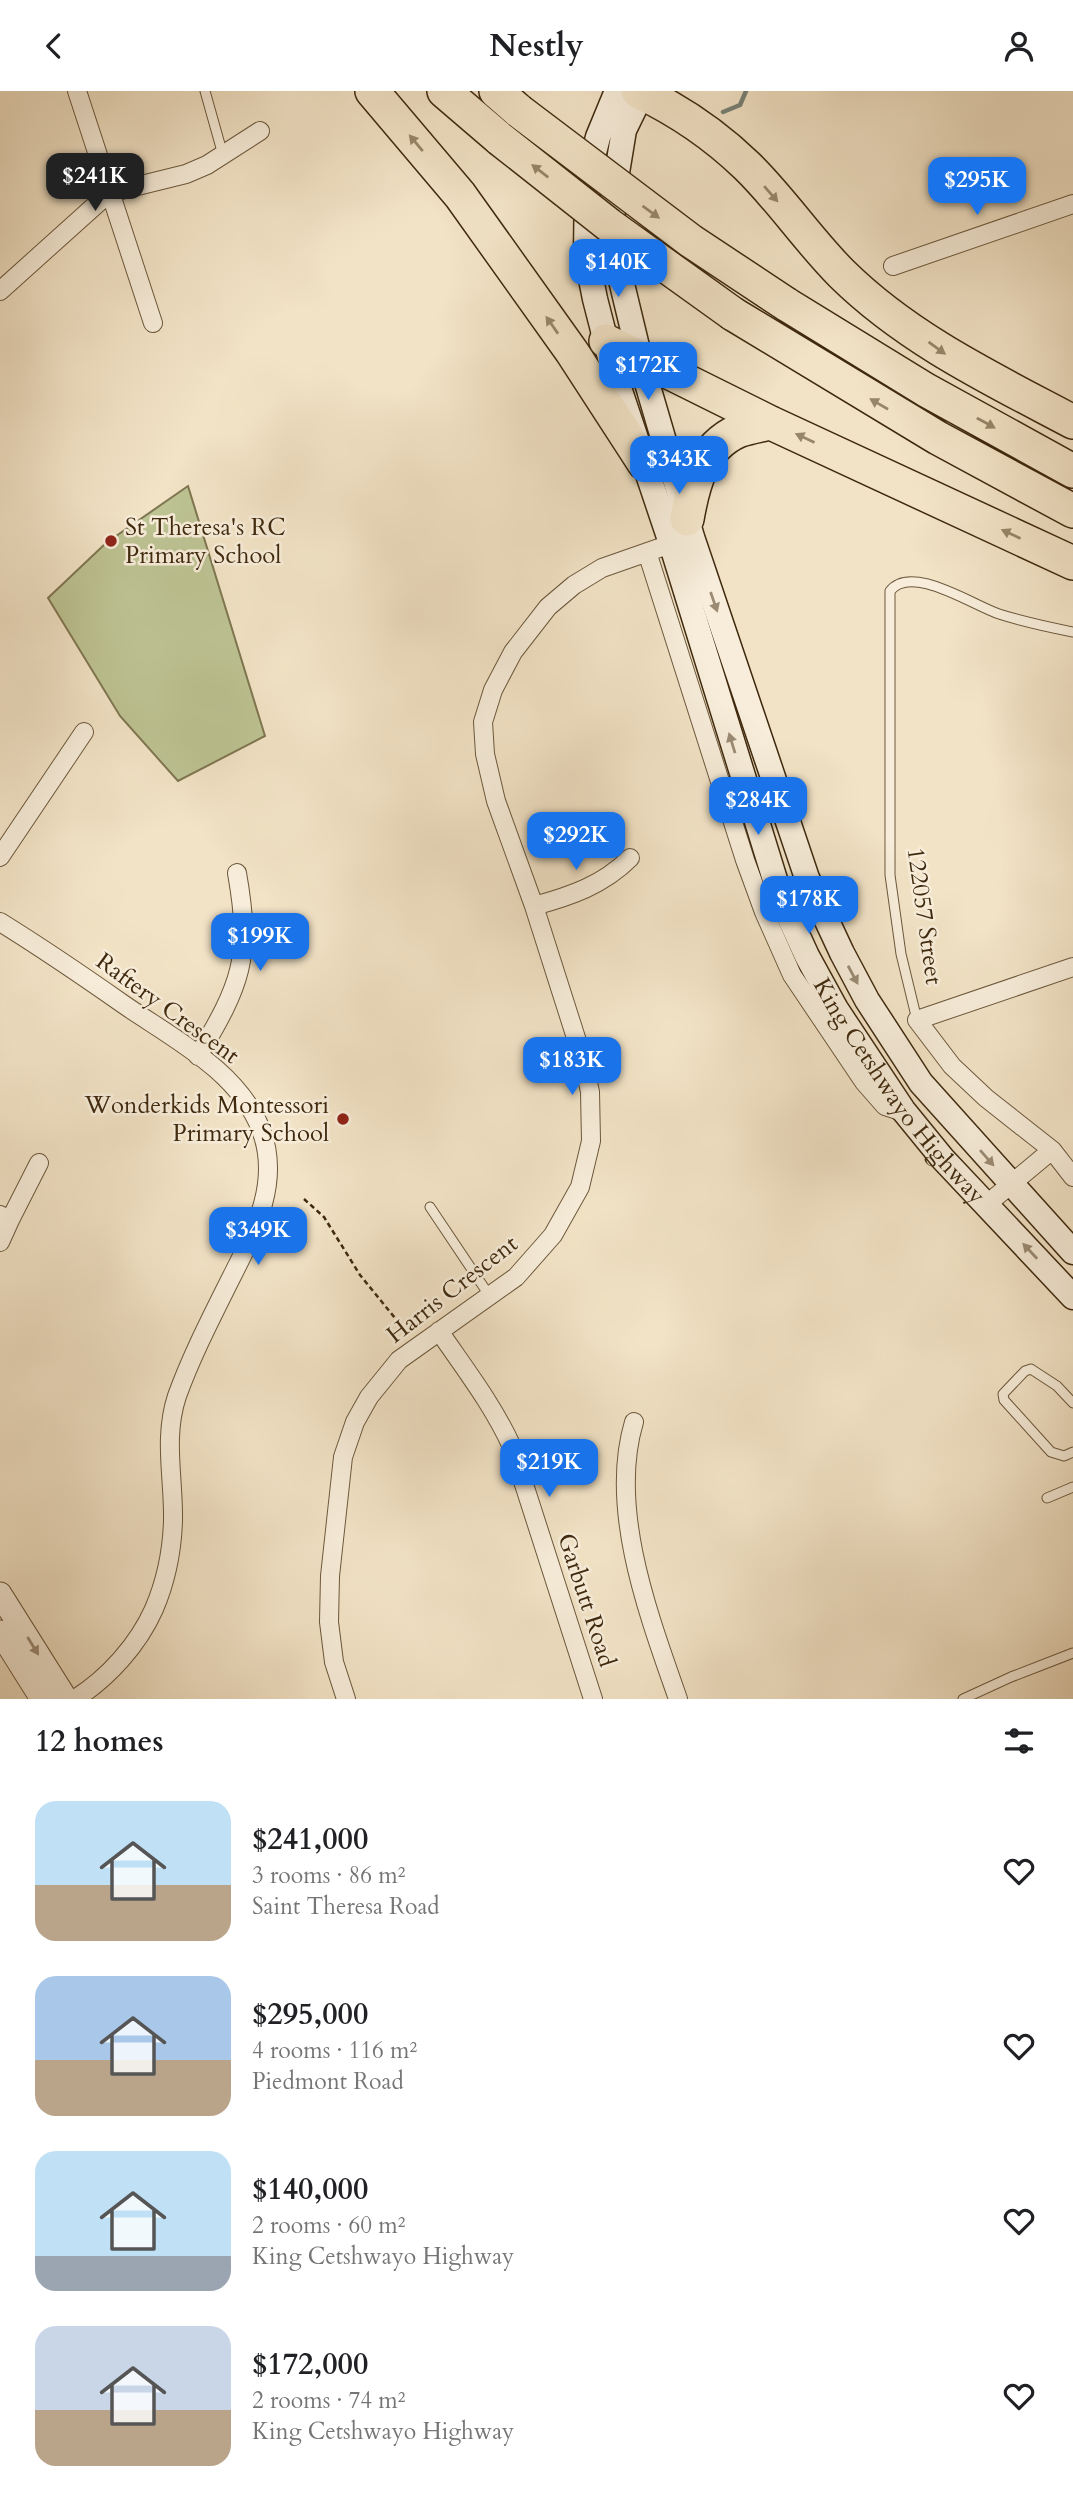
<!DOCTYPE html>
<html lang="en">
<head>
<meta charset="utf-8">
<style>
	:root { --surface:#fff; --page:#f2f2f2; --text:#202124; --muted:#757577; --accent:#1a73e8 }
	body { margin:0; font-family:Cardo,serif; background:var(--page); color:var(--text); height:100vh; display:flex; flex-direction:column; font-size:26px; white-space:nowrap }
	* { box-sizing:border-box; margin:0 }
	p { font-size:23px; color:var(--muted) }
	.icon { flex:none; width:38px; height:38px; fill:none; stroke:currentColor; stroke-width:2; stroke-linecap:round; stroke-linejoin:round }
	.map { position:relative; height:1608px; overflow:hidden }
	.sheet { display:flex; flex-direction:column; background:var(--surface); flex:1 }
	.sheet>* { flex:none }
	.price { position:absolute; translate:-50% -60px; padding:0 16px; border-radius:14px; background:var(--accent); color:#fff; font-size:23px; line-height:46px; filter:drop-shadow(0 2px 4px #0008) }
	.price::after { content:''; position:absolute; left:50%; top:42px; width:21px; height:16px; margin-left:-10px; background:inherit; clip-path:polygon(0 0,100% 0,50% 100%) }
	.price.current { background:#222; color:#fff }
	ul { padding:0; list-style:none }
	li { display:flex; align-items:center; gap:21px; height:175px; padding:0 35px }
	li span { display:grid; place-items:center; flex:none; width:196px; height:140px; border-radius:21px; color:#555 }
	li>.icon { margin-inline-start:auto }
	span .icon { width:84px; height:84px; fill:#fffc; stroke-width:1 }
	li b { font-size:30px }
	h2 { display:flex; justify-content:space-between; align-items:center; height:84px; padding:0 35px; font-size:30px }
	header { display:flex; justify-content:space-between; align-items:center; height:91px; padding:0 35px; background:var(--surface); font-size:32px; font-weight:700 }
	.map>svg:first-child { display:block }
</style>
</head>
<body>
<header><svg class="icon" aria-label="back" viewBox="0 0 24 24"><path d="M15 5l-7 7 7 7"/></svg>Nestly<svg class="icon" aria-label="person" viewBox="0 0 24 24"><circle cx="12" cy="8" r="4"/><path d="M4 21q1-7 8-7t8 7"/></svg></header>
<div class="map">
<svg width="1073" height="1608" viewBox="0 0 1073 1608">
	<rect width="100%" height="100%" fill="#f2e3c6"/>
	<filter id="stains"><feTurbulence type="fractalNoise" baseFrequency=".00286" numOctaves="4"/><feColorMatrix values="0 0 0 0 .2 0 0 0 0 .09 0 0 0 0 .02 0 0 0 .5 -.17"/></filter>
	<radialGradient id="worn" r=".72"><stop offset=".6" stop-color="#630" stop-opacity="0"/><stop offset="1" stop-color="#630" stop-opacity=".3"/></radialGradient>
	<!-- green -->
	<path fill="#bdc393" stroke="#7e7650" stroke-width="2" d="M188,395l77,250 -87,45 -58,-65 -72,-118 58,-55z"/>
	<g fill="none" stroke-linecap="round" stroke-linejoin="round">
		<!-- stream -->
		<path stroke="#778276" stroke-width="4.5" d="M723,21l17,-7 6,-14"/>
		<!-- service casing -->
		<g stroke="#6c583c" stroke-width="11">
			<path id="service" d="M205,0l18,64
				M917,929l-16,-66 -11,-79v-284c21,-28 84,15 109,23 25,8 49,13 74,18
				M430,1116l59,88
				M1073,1312l-16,-17 -26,-17 -6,2 -22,23 1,6 47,52 13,4 9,-4
				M1047,1407l26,-11
				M963,1608l48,-22 62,-24"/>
		</g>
		<!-- minor casing -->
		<g stroke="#6c583c" stroke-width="20">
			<path id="minor" d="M77,0l76,232
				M893,175l180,-62
				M0,200l109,-98 77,-19 21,-9 53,-34
				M647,461l98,308 19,52 28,63 72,107 21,24 21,7
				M0,766l84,-125
				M534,815c37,-10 69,-21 96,-48
				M0,831c42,26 83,54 123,82 49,34 116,67 138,126 22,57 -12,111 -36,160 -17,34 -35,70 -48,106 -14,42 -3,83 -4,125 -1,31 -7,60 -19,88 -16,36 -46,69 -79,90
				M1073,876l-156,53 35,46 34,32 66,52 21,27
				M198,965c43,-72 54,-98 39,-183
				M986,1114l66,-55
				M0,1124l10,5 -10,22
				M10,1129l29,-57
				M439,1240c26,38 54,74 73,116l81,252
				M634,1331c-26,87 15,194 44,277
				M346,1608l-12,-37 -5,-40 1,-46 13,-119 12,-35 14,-25 30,-37 117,-83 37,-42 27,-48 11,-46 -1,-49 -6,-29 -50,-157 -38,-105 -11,-47 -2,-32 10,-32 20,-38 35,-45 26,-22 28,-17 80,-28"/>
		</g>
		<!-- tertiary casing -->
		<g stroke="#6c583c" stroke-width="25">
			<path id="tertiary" d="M0,1503l66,105
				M0,1541l42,67"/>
		</g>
		<!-- secondary casing -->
		<g stroke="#3f290e" stroke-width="27">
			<g id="secondary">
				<path id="s1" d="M617,0l-19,46 -11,43 -1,74 9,45 19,74 57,170 110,356 26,57 29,53 67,101 40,49 130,138"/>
				<path d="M643,0l-19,39 -12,73 3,52 25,104 52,178 115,341 35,75 25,47 54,83 152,169"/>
			</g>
		</g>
		<!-- motorway casing -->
		<g stroke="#3f290e" stroke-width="36">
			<path id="motorway" d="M372,0l88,104 112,157 72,111
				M444,0l56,48
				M496,0l23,20
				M638,0c40,19 77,44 109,75 34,33 61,74 95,108 66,65 150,105 231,148
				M786,213l140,86 147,81
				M733,223l205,124 135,73
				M606,250l165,82 302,140
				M687,428c6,-35 15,-72 51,-88 10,-4 23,-6 33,-8"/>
		</g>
		<!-- path -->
		<path stroke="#3f290e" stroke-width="2.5" stroke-dasharray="5 3.5" stroke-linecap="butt" d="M304,1108l20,18 36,58 48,59"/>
		<!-- service -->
		<use href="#service" stroke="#f7edda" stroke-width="9"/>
		<!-- minor -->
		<use href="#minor" stroke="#f7edda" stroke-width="18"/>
		<!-- tertiary -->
		<use href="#tertiary" stroke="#f7edda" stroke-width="23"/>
		<!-- secondary -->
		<use href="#secondary" stroke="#f7edda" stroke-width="24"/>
		<!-- motorway -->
		<use href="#motorway" stroke="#f2e3c6" stroke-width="33"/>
		<!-- motorway-bridge casing -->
		<g stroke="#3f290e" stroke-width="36" stroke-linecap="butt">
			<path id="motorway-bridge" d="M519,20l172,130 95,63
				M500,48l109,86 124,89"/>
		</g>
		<!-- motorway-bridge -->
		<use href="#motorway-bridge" stroke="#f2e3c6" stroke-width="33"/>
	</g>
	<!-- one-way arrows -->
	<defs><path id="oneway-solid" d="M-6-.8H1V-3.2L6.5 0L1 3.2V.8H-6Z" transform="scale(1.75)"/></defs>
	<g fill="#98866a">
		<use href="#oneway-solid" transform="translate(416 52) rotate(-130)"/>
		<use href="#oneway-solid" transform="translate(540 80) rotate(-142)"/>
		<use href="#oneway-solid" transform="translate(771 103) rotate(49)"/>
		<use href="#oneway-solid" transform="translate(651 121) rotate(36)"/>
		<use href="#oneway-solid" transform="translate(552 234) rotate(-125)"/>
		<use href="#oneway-solid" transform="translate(937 257) rotate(36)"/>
		<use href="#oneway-solid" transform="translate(879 313) rotate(-150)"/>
		<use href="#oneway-solid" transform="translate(986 332) rotate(29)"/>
		<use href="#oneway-solid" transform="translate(805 347) rotate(-155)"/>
		<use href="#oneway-solid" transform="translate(1011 443) rotate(-155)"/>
	</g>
	<g fill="#9b8b74">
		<use href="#oneway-solid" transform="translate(714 511) rotate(71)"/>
		<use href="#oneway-solid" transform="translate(732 652) rotate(-107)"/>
		<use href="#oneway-solid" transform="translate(853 884) rotate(62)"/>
		<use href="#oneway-solid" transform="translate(987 1067) rotate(49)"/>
		<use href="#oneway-solid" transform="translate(1030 1160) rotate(-133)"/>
		<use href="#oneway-solid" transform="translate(33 1555) rotate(58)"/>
	</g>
	<!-- markers -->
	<g fill="#8f2418" stroke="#f7edda" stroke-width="2.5">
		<circle cx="111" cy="450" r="7"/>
		<circle cx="343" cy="1028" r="7"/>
	</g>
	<g text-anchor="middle" stroke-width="5" stroke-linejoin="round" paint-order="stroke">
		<!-- poi labels -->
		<g font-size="24" fill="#3f290e" stroke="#f7edda" text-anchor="start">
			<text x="125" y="444">St Theresa's RC<tspan x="125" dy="28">Primary School</tspan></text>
			<text x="329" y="1022" text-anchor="end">Wonderkids Montessori<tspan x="329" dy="28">Primary School</tspan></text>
		</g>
		<!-- street labels -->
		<g font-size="24" fill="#3f290e" stroke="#f7edda">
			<text transform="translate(925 825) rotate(82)" y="8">122057 Street</text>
			<text transform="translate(168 917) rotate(36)" y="8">Raftery Crescent</text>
			<text dy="8" stroke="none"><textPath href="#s1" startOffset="1069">King Cetshwayo Highway</textPath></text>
			<text transform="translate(452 1198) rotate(-38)" y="8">Harris Crescent</text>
			<text transform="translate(587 1509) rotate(72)" y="8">Garbutt Road</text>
		</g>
	</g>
	<rect width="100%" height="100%" filter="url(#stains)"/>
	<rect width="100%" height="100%" fill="url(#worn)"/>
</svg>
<b class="price current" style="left:95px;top:122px">$241K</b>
<b class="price" style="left:977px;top:126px">$295K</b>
<b class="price" style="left:618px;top:208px">$140K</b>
<b class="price" style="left:648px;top:311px">$172K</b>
<b class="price" style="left:679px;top:405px">$343K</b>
<b class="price" style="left:758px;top:746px">$284K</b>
<b class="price" style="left:576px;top:781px">$292K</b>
<b class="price" style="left:809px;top:845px">$178K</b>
<b class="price" style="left:260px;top:882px">$199K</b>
<b class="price" style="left:572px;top:1006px">$183K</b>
<b class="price" style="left:258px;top:1176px">$349K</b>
<b class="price" style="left:549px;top:1408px">$219K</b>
</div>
<section class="sheet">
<h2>12 homes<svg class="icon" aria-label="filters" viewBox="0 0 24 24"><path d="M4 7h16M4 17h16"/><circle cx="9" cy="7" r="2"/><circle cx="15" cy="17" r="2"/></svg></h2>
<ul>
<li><span style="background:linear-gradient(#bfe0f5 60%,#b9a48a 0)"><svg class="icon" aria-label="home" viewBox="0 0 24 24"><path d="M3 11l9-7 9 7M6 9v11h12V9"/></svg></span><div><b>$241,000</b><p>3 rooms · 86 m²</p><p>Saint Theresa Road</p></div><svg class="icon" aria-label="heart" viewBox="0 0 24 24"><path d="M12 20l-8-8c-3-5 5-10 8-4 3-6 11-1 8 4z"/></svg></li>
<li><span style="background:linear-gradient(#a9c7e8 60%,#b9a48a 0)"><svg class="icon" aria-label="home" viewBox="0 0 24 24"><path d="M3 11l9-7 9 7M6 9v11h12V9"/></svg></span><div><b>$295,000</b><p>4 rooms · 116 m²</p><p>Piedmont Road</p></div><svg class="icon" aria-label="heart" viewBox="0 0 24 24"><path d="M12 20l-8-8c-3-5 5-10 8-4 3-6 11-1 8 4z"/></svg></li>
<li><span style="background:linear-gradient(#bfe0f5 75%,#9aa5b1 0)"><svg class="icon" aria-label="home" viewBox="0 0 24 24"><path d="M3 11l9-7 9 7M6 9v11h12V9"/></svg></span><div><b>$140,000</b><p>2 rooms · 60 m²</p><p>King Cetshwayo Highway</p></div><svg class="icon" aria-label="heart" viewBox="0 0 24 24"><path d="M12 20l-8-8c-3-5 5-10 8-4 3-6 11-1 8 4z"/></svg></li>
<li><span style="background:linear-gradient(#c9d6e8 60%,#b9a48a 0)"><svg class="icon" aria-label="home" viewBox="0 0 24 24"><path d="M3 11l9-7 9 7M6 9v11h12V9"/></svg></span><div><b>$172,000</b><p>2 rooms · 74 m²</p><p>King Cetshwayo Highway</p></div><svg class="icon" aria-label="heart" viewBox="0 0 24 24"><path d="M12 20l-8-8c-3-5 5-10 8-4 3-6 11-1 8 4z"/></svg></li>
</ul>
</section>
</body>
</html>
